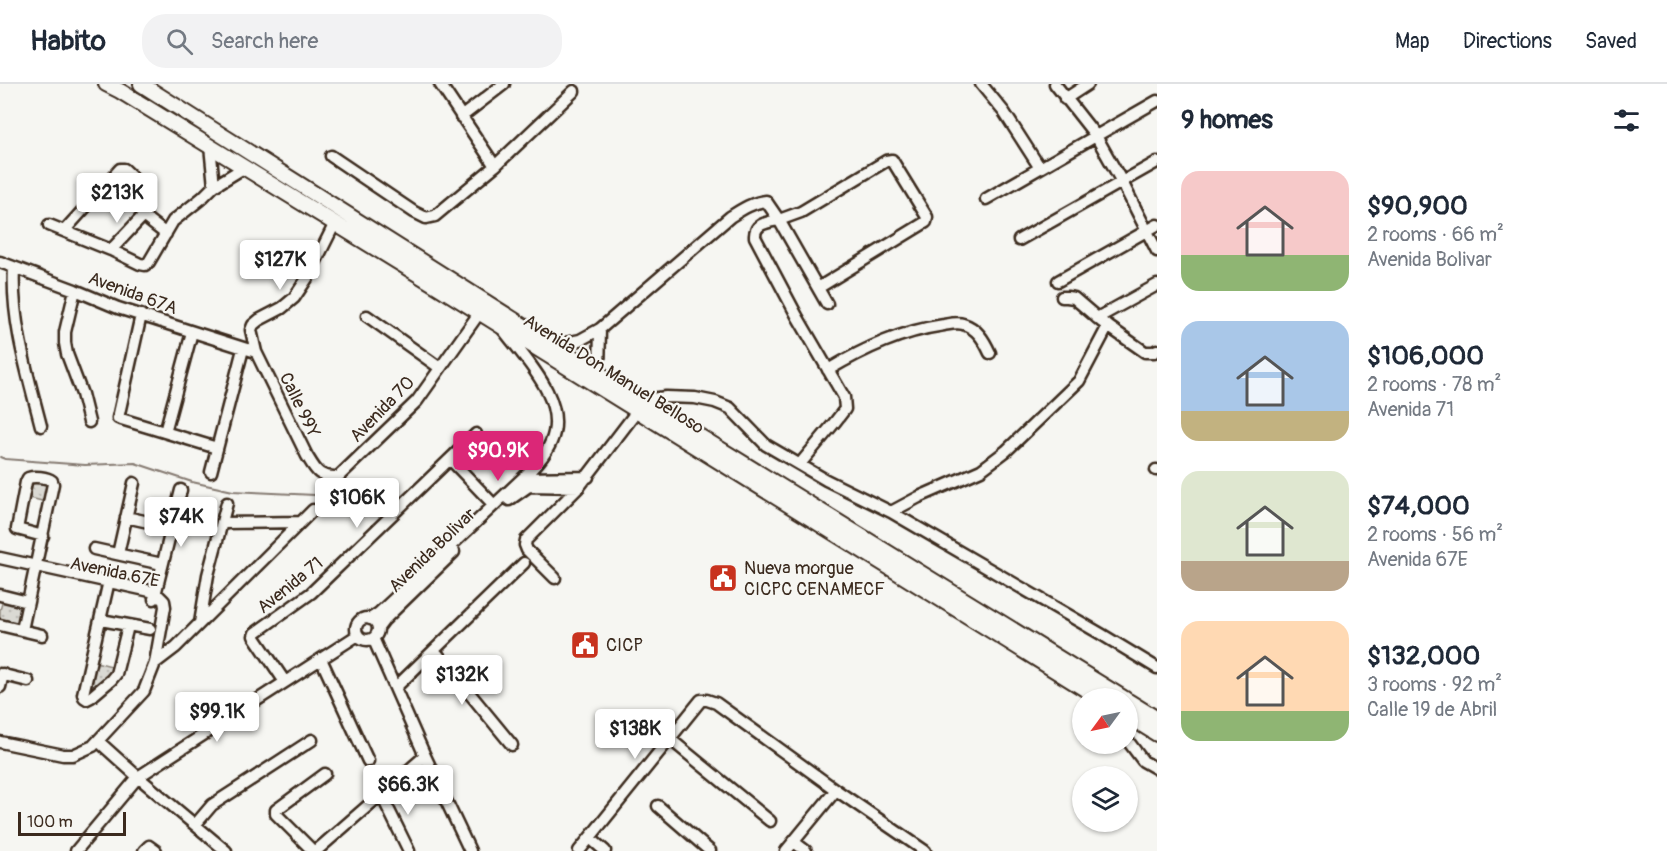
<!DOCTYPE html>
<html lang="en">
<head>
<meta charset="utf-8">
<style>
	:root { --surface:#fff; --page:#f2f2f3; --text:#1f2937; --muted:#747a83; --line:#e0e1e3; --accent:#db2777 }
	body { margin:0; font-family:Pangolin,sans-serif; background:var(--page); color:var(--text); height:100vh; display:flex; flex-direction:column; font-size:22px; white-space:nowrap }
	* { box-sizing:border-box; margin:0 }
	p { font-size:20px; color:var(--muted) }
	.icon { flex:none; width:33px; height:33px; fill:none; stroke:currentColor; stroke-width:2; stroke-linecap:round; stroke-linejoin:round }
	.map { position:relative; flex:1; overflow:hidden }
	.details { display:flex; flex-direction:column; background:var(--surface); width:510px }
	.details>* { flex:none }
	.needle { width:39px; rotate:237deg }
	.buttons { position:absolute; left:1072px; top:604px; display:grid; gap:12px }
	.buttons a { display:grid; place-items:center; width:66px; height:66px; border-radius:50%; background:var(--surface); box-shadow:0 2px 4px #0004; font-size:30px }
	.scale { position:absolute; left:18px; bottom:15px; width:108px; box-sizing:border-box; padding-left:6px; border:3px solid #3b2a1e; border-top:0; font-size:16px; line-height:21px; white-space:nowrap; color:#3b2a1e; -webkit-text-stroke:4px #f6f6f2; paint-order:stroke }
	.price { position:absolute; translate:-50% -51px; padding:0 14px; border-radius:6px; background:#fff; color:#222; font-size:20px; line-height:39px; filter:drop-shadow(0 2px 3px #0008) }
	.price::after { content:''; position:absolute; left:50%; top:36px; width:18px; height:14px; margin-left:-9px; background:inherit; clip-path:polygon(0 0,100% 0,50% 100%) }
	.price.current { background:var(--accent); color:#fff }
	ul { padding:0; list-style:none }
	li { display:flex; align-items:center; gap:18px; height:150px; padding:0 24px }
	li span { display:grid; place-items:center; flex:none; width:168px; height:120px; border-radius:18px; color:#555 }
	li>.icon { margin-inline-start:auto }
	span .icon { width:72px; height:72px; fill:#fffc; stroke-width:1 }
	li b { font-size:26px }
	h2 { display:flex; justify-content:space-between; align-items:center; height:72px; padding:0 24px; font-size:26px }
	header { display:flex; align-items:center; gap:36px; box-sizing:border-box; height:84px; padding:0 30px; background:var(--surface); border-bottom:2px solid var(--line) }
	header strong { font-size:28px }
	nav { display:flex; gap:33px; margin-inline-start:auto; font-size:21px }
	.search { width:420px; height:54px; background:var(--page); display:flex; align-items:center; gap:15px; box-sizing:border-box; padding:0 21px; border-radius:24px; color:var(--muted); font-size:22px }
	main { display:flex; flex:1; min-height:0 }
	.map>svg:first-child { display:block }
</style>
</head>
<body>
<header>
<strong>Habito</strong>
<div class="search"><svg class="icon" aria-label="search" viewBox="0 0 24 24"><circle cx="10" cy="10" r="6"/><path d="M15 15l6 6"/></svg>Search here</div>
<nav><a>Map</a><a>Directions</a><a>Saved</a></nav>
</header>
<main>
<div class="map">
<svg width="1157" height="767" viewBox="0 0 1157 767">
	<defs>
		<pattern id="grass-dots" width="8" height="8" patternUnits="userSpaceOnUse" patternTransform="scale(1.5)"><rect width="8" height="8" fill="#dad9d3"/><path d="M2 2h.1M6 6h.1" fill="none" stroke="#bcbab5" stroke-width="1.8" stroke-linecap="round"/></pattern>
	</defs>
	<rect width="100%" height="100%" fill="#f6f6f2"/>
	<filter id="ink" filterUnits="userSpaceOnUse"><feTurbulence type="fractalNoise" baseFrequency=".0167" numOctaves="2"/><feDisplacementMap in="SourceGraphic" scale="12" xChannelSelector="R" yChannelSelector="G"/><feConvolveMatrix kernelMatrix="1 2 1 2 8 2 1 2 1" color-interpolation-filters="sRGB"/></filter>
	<g filter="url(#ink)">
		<!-- grass -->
		<path fill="url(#grass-dots)" stroke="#8a8278" stroke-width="1.5" d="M29,396l20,2 -3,20 -20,-5z
			M3,516l21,5 -5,22 -19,-5v-12z
			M96,578l19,5 -4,11 -18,13 -4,-1z"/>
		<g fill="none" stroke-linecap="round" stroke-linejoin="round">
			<!-- stream -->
			<path stroke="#857a71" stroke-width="2" d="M0,373l5,2 80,6 50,-2 57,19 41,9 82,4"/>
			<!-- minor casing -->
			<g stroke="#3b2a1e" stroke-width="15">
				<path id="minor" d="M440,0l55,82
					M981,0l23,28 36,56
					M1055,0l41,52 26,46 35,69
					M1065,15l23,-15
					M461,33l43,-33
					M210,62l4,40
					M331,72l83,56 12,6 9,-2 60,-50 79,-75
					M986,115l171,-98
					M335,139l-27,54 -14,21 -12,10 -23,12 -6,5 -2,5 5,22 51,104c9,15 12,22 31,21l79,-76 63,-89
					M49,141l62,25 29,14 5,1 4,-3 24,-41 29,-23 12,-12 31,-19
					M64,147l56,-62h4l19,18 -3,17 3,12 23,18
					M1019,156l138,-78
					M111,166l32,-34
					M0,178l75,28 43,18 138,44
					M14,184c-3,53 14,107 27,158
					M1058,197l99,-56
					M75,206l-10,42v11l2,11 15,40 7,28
					M1062,213h5l7,1 28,24 43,30h9l3,-2
					M141,231l-23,103 99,30
					M367,232l73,52
					M1097,234l60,-33
					M555,261l25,-5 20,-11 130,-112c11,-7 23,-15 36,-16l13,19 22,-8 85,-51 6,-1 35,57 -1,5 -108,66
					M828,286c37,-22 74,-39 116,-45 6,-1 13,-3 19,-1 14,4 21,16 27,29
					M599,288l1,-43
					M165,348l27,-100
					M450,375l44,46
					M800,380l35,-42 10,-13 -1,-12 -47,-81 -42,-79c-1,-14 14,-15 24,-17l48,84
					M1156,386h1
					M211,388l32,-123
					M525,394l63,-1
					M509,416l20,-14 50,1
					M891,428l28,-15 62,-27 25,-19 73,-70 29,-55
					M126,433l45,10
					M223,439l78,-1
					M94,465l68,15
					M118,470l16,-71
					M0,474l155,34 9,9
					M555,494l-28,-28 -2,-5 1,-5 53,-53 65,-85 7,-3 15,-2 29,1 20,4 15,6 36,37 60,35 65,32 210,122 56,34
					M109,497l-26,113 1,3 3,2 4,-2 20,-17 5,-6 12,-48
					M0,511l28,7
					M154,515l27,-109
					M356 545a11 11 0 1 1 22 0a11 11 0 1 1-22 0Z
					M370,535l9,-6 144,-135c11,-11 22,-22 28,-36 18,-41 -27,-84 -49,-114
					M101,536l49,9
					M200,539l8,-48 19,-72
					M0,541l42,10
					M378,544l6,-8 70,-68
					M22,546l31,-146 -1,-3c-5,-4 -18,-5 -24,-3l-2,4 -9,47 26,7
					M373,554l52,118 45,95
					M434,566l78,95
					M321,575l47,102
					M155,579l21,-16 137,-137
					M0,590l28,7
					M285,598l-31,-46 1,-3 56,-40 165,-159
					M0,603l3,-13
					M395,604l129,-125
					M670,655l100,82
					M98,657l40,36 88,74
					M1128,657l15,20 14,8
					M0,658l63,13h10l20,-9 51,-55 11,-28 10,-56 -1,-6
					M381,710l28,57
					M658,722l52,45
					M195,741l17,-20 100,-65
					M590,754l15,13
					M794,758l12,9
					M76,767l62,-74 220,-142
					M144,767l5,-5 7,5
					M313,767l-37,-37v-4l49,-36
					M316,767l109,-95
					M579,767l122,-151h6l9,3 120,87 89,61
					M786,767l50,-61"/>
			</g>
			<!-- major casing -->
			<g stroke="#3b2a1e" stroke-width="18">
				<path id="major" d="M106,0l14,7c328,201 654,404 981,608
					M141,0l503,318 481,297
					M1128,617l29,18
					M1128,632l29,18"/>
			</g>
			<!-- minor -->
			<use href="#minor" stroke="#f6f6f2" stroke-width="10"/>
			<!-- major -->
			<use href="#major" stroke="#f6f6f2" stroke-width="14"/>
		</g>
	</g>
	<!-- icons -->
	<defs>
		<g id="civic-square" transform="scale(1.5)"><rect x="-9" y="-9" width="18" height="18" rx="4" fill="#c8321e" stroke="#f6f6f2"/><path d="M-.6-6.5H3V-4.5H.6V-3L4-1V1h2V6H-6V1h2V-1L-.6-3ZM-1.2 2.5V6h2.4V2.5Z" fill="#fff"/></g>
	</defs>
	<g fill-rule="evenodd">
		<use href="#civic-square" x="723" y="494"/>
		<use href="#civic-square" x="585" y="561"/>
	</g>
	<g text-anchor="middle" stroke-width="4.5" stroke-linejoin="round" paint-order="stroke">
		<!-- street labels -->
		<g font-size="18" fill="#3b2a1e" stroke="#f6f6f2">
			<text transform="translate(133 209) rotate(20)" y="6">Avenida 67A</text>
			<text transform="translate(614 290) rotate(32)" y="6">Avenida Don Manuel Belloso</text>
			<text transform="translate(300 321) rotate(64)" y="6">Calle 99Y</text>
			<text transform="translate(382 325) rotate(-46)" y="6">Avenida 70</text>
			<text transform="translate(432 466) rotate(-44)" y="6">Avenida Bolivar</text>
			<text transform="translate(115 488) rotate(12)" y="6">Avenida 67E</text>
			<text transform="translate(290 501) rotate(-39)" y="6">Avenida 71</text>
		</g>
		<!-- poi labels -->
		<g font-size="18" fill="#3b2a1e" stroke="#f6f6f2" text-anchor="start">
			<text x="744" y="490">Nueva morgue<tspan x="744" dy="21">CICPC CENAMECF</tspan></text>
			<text x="606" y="567">CICP</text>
		</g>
	</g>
</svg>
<div class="buttons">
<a><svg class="needle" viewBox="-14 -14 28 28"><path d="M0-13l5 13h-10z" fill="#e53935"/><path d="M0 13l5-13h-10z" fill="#747a83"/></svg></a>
<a><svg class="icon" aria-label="layers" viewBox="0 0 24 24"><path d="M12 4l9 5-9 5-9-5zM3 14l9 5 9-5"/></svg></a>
</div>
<div class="scale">100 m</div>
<b class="price" style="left:117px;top:140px">$213K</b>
<b class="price" style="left:280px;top:207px">$127K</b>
<b class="price current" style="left:498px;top:398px">$90.9K</b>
<b class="price" style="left:357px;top:445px">$106K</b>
<b class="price" style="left:181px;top:464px">$74K</b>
<b class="price" style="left:462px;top:622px">$132K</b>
<b class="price" style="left:217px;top:659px">$99.1K</b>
<b class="price" style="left:635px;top:676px">$138K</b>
<b class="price" style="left:408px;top:732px">$66.3K</b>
</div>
<section class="details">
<h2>9 homes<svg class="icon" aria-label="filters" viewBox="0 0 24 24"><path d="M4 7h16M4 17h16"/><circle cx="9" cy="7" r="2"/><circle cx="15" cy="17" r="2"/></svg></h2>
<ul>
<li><span style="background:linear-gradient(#f6c9c9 70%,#8fb573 0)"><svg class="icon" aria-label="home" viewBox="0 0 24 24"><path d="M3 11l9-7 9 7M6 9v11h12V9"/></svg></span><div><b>$90,900</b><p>2 rooms · 66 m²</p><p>Avenida Bolivar</p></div></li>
<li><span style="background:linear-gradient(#a9c7e8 75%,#c2b280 0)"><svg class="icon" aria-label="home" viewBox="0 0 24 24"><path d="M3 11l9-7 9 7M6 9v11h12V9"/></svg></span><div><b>$106,000</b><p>2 rooms · 78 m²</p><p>Avenida 71</p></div></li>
<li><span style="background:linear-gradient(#dfe7d0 75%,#b9a48a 0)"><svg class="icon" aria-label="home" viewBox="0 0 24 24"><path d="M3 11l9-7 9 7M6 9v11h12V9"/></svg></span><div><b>$74,000</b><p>2 rooms · 56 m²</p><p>Avenida 67E</p></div></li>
<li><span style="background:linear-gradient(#ffd9b3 75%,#8fb573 0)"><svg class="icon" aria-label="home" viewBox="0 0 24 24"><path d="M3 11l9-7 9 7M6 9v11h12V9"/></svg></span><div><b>$132,000</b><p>3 rooms · 92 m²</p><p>Calle 19 de Abril</p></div></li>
</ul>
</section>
</main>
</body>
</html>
